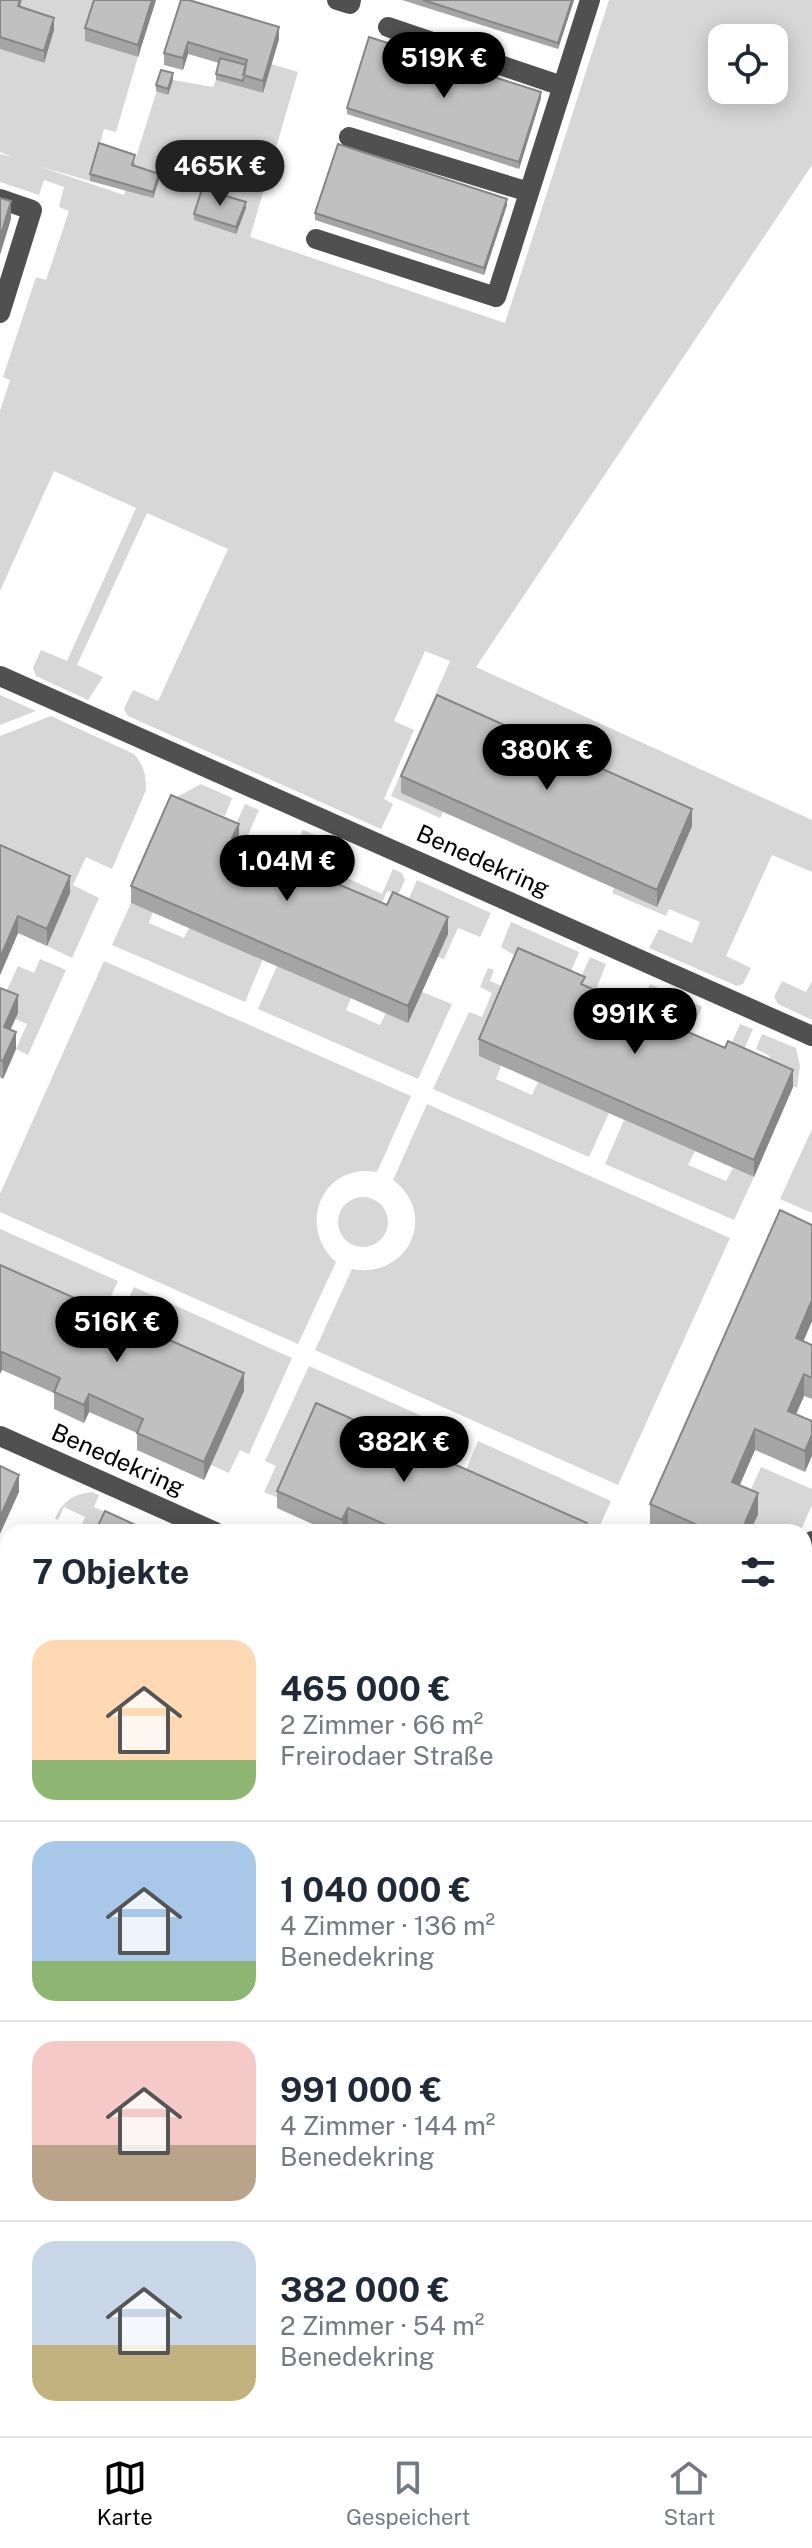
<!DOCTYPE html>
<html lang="de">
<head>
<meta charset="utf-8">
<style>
	:root { --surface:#fff; --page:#f6f6f7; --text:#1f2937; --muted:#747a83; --line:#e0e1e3; --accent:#000 }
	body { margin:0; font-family:"Public Sans",sans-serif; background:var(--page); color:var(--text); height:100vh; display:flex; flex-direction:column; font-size:30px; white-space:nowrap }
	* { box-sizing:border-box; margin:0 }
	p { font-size:26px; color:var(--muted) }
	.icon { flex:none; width:44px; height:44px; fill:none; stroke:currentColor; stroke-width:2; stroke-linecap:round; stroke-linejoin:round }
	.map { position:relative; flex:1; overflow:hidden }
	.details { position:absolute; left:0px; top:1524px; width:812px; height:912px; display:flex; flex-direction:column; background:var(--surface); border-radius:24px 24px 0 0; box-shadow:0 4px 20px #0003 }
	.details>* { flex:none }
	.tools { position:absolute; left:708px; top:24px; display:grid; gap:16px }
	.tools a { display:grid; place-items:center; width:80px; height:80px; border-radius:16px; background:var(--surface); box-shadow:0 4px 20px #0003; font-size:40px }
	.price { position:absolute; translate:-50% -68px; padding:0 18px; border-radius:28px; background:var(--accent); color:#fff; font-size:26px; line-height:52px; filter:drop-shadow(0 2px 4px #0008) }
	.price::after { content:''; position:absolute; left:50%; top:48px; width:24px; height:18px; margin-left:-12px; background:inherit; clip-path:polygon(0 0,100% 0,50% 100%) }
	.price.current { background:#222; color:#fff }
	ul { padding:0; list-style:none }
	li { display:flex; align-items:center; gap:24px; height:200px; padding:0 32px }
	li+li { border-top:2px solid var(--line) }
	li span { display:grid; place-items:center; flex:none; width:224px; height:160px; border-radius:24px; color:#555 }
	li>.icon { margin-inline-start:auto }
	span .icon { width:96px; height:96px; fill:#fffc; stroke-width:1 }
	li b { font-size:34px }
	h2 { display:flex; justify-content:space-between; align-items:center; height:96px; padding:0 32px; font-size:34px }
	.tabs { display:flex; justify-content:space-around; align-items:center; height:112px; border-top:2px solid var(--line); background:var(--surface); font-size:22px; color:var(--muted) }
	.tabs a { display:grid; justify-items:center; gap:4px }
	.tabs .current { color:var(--accent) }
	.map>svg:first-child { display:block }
</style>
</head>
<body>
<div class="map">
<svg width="812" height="2436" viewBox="0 0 812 2436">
	<rect width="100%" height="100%" fill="#fff"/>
	<!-- green -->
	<path fill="#d7d7d7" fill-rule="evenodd" d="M13,0h85l-13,41 53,16 -22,75 -12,-3 -14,52 -52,-15 86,29 33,-105 11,5 5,-15 40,7 3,-7 47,13 8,-29 27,8 -48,165 255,86 104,-323h203v165l-336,502 336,153v52l-40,-17 -46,101 25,12 -8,16 -6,2 -88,-38 10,-19 33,14 8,-21 -31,-13 -3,7 -54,-23 2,-5 -171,-76 -3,6 -49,-22 59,-135 -25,-10 -31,70 20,9 -30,69 9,5 -12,25 -253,-113 -4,-7 9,-19 25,11 70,-152 -81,-36 -70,152 26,12 -15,23 -52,-24 -3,-8 8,-18 26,11 69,-153 -82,-37 -54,120v-180l10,-31 -7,-3 33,-100 10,3 23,-69 -10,-4 5,-20 -20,-7 -5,15 -39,-13v-28l13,3 -13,-5v-103l44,14 -26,-44 4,-16zM722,38h52v52h-52z
		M0,695l36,16 -36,14z
		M51,716l83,38c10,12 12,21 12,36l-34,79 -26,-12 -13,28 26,13 -27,60 -25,-12 23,-53 -70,-31v-126z
		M201,784l31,14 -7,18 -13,-5 -7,16 -34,-15 6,-15z
		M245,804l14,6 -11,25 44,19 11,-24 15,6 -9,23 -15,-7 -7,16 -57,-31z
		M334,843l15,7 -11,24 44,20 11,-25 9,4 3,7 -7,15 -11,-4 -8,19 -61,-34z
		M417,880l74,33 -11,24 -22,-9 -14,31 -6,-2 10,-23 -46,-20z
		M131,903l22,9 -4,11 35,15 5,-10 74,31 -18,43 -133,-57z
		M511,922l68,30 -14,34 -64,-39z
		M590,957l16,7 -10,26 42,19 12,-25 14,6 -16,35 -73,-35z
		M40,959l26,11 -38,85 -12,-6 11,-25 -12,-5 2,-7 -17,-7 18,-39 16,7z
		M104,961l307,135 -34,76c-55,-10 -81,55 -41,90l-38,82 -298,-132v-18z
		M277,966l74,32 -5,12 34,15 6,-12 36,-21 30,12 -34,75 -160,-70z
		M488,968l6,2 -4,11 19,8 -8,77 -5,13 36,16 6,-13 71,31 -20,44 -156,-68 36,-77 13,5 10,-24 -12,-6z
		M782,981l24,11 6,-11v39l-34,-16 -4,-7z
		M679,996l23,11 -11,25 38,17 11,-25 13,5 -15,34 -13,2 -57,-42 16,7 5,-11 -16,-8z
		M762,1034l34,14 4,18 -3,22 -35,-15 8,-17 -14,-7z
		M427,1104l303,134 -112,247 -303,-135 37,-81c56,11 87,-55 41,-89z
		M624,1120l71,31 -7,14 38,16 7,-13 21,9 -20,43 -129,-56z
		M812,1129v84l-32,-14z
		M338 1222a25 25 0 1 1 50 0a25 25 0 1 1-50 0Z
		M0,1229l118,52 -20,44 -98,-58z
		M134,1287l158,71 -43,96 -9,-4 -11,23 -18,-8 -98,-132z
		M309,1366l156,69 -19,43 -165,21 -17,-7 12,-26 -11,-5z
		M478,1441l133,60 -14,31h-29l-108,-47z
		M761,1467l51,22v16l-12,27h-50l-7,-25z
		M92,1492l7,3 -5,12 56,25h-71l6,-15 -21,-10 -6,13 -3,-1c7,-18 19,-25 37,-27z
		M0,1626l8,1v75l-8,-3z
		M804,1697l8,4v133l-8,-8z
		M8,1704v223l-8,-4v-201z
		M804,1897l8,16v375l-8,-3z
		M0,1965l8,4v73l-8,18z
		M8,2143v285h195l-4,8h-199v-276z"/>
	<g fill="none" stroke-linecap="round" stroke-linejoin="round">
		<!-- minor -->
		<path stroke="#505050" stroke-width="20" d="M337,0l13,4 1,-4
			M388,27l174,59
			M349,137l180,55
			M0,199l32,11 -32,103
			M316,239l180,58 94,-297
			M0,676l812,360
			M0,1436l215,96
			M804,1559l8,-18
			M804,1571l8,3
			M0,1941l8,4
			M804,2305l8,4"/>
	</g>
	<!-- wall -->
	<path fill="#a5a5a5" d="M0,0h22l-1,7 33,23 -10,33 -44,-14z
		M156,0l-18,57 -53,-16v-13z
		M181,0l98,39 -16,54 -47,-13v-6l3,-11 -31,-9 -5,16 -19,-5v-12z
		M402,0h172l-16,49z
		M173,80l-5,15 -12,-4v-6z
		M541,98l-22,71 -172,-55v-6z
		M135,162l-1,4 25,14 -6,18 -63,-17v-7z
		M507,205l-23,70 -169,-55v-7z
		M246,208l-10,26 -42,-14v-6z
		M401,776l291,50 -35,81 -256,-114z
		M0,845l70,48 -23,53 -29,-13 -18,42z
		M327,879l121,55 -40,89 -277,-120v-17z
		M585,986l208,101 -39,90 -275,-121v-17z
		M0,988l18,25 -8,17 6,19 -13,30 -3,-2z
		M812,1225v96l-9,20 9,4v54l-8,-3 -8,18 16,7 -7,51 -50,-22 -16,35 19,29 -8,18h-84l-16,-7v-21z
		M0,1265l244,126 -40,89 -67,-30v-17l-48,-21 -5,11 -30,-14v-16l-52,-23z
		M277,1491l310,41h-224l-15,-6 -3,6h-15l-53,-24z
		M804,1628l8,4v69l-8,-4z
		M0,1784l8,3 -2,75 -6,-2z"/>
	<!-- shaded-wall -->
	<path fill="#868686" d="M152,0h4l-18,57v-12z
		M572,0h2l-16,49v-6z
		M54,18v12l-10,33v-12z
		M279,27v12l-16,54v-12z
		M188,42v12l-5,16v-12z
		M173,73v7l-5,15v-6z
		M541,92v6l-22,71v-7z
		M159,174v6l-6,18v-6z
		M507,199v6l-23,70v-7z
		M11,201v18l-11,36v-17z
		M246,202v6l-10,26v-7z
		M692,809v17l-35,81v-17z
		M239,824v17l-7,-3z
		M327,863v17l-6,-3z
		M70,876v17l-23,53v-17z
		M18,916v17l-18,42v-17z
		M448,917v17l-40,89v-17z
		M18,995v18l-14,31v-17z
		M16,1032v17l-13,30v-18z
		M793,1070v17l-39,90v-17z
		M812,1300v21l-16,38v-21z
		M2,1352v18l-2,4v-18z
		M244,1373v18l-40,89v-18z
		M804,1374v22l-16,36v-21z
		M89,1394v18l-5,11v-18z
		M755,1429v21l-23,53v-21z
		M812,1435v21l-7,16v-21z
		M19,1475v17l-19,42v-17z
		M758,1493v21l-8,18h-9z
		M348,1508v18l-3,6h-3v-12z
		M8,1698v6l-8,18v-6z
		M8,1845v13l-2,4v-12z"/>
	<!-- building -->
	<path fill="#c0c0c0" stroke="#868686" stroke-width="2" d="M0,0h20l-2,6 36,12 -10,33 -44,-14z
		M94,0h58l-14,45 -53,-17z
		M181,0h8l90,27 -16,54 -20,-6 4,-15 -59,-18 -5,16 -19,-5z
		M423,0h149l-14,43z
		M369,37l172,55 -22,70 -172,-54z
		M220,58l26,7 -3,16 -27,-7z
		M161,70l12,3 -5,16 -12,-4z
		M99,143l36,12 -3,10 27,9 -6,18 -63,-18z
		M338,144l169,55 -23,69 -169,-55z
		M202,189l44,13 -10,25 -42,-13z
		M0,198l11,3 -11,37z
		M437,695l255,114 -35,81 -256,-114z
		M171,795l68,29 -7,14 59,26 6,-14 30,13 -6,14 66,28 6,-13 55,25 -40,89 -277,-120z
		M0,845l70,31 -23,53 -29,-13 -18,42z
		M518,948l67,29 -4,7 59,26 2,-5 29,13 -2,6 56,24 3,-7 65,29 -39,90 -275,-121z
		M0,988l18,7 -14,32 12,5 -13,29 -3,-1z
		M780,1210l32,15v75l-16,38 16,7v33l-8,-4 -16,37 24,10v14l-7,16 -50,-22 -23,53 26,11 -17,39h-28l-63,-28z
		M0,1265l244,108 -40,89 -67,-29 6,-14 -54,-25 -5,11 -30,-13 6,-14 -58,-26 -2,4z
		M316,1403l271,120 -4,9h-181l-54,-24 -6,12 -65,-29z
		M0,1466l19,9 -19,42z
		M105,1511l46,21h-56z
		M804,1628l8,4v63l-8,-4z
		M0,1692l8,4 -8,20z
		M0,1784l8,3v58l-2,5 -6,-3z"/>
	<g text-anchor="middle" stroke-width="6" stroke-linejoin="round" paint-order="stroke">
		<!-- street labels -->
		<g font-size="24" fill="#000" stroke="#fff">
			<text transform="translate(483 861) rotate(24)" y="8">Benedekring</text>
			<text transform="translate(118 1460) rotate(24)" y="8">Benedekring</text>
		</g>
	</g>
</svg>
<div class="tools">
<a><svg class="icon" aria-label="locate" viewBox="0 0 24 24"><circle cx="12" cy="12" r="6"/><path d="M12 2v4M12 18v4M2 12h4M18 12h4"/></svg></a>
</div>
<b class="price" style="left:444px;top:100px">519K €</b>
<b class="price current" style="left:220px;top:208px">465K €</b>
<b class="price" style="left:547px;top:792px">380K €</b>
<b class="price" style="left:287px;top:903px">1.04M €</b>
<b class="price" style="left:635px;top:1056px">991K €</b>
<b class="price" style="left:117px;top:1364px">516K €</b>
<b class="price" style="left:404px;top:1484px">382K €</b>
<section class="details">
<h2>7 Objekte<svg class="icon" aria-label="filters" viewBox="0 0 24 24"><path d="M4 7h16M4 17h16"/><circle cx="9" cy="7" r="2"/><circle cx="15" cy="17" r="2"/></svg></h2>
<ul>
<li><span style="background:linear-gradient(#ffd9b3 75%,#8fb573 0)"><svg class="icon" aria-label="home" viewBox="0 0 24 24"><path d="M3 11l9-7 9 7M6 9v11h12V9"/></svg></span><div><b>465 000 €</b><p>2 Zimmer · 66 m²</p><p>Freirodaer Straße</p></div></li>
<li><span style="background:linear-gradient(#a9c7e8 75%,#8fb573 0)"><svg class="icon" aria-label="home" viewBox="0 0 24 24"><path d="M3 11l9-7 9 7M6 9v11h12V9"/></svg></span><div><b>1 040 000 €</b><p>4 Zimmer · 136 m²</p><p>Benedekring</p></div></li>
<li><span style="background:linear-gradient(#f6c9c9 65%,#b9a48a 0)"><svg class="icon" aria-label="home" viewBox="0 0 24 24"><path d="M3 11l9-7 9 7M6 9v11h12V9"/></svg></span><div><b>991 000 €</b><p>4 Zimmer · 144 m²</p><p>Benedekring</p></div></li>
<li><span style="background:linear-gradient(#c9d6e8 65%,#c2b280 0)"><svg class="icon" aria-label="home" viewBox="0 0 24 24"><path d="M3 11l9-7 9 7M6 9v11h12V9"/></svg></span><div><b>382 000 €</b><p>2 Zimmer · 54 m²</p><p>Benedekring</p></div></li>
</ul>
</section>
</div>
<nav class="tabs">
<a class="current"><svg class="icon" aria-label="map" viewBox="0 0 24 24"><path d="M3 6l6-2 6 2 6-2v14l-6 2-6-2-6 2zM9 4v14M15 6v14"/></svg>Karte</a>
<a><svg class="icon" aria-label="saved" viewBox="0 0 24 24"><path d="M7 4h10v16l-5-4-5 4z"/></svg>Gespeichert</a>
<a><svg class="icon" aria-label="home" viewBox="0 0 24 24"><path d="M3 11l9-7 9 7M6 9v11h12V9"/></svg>Start</a>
</nav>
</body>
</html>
